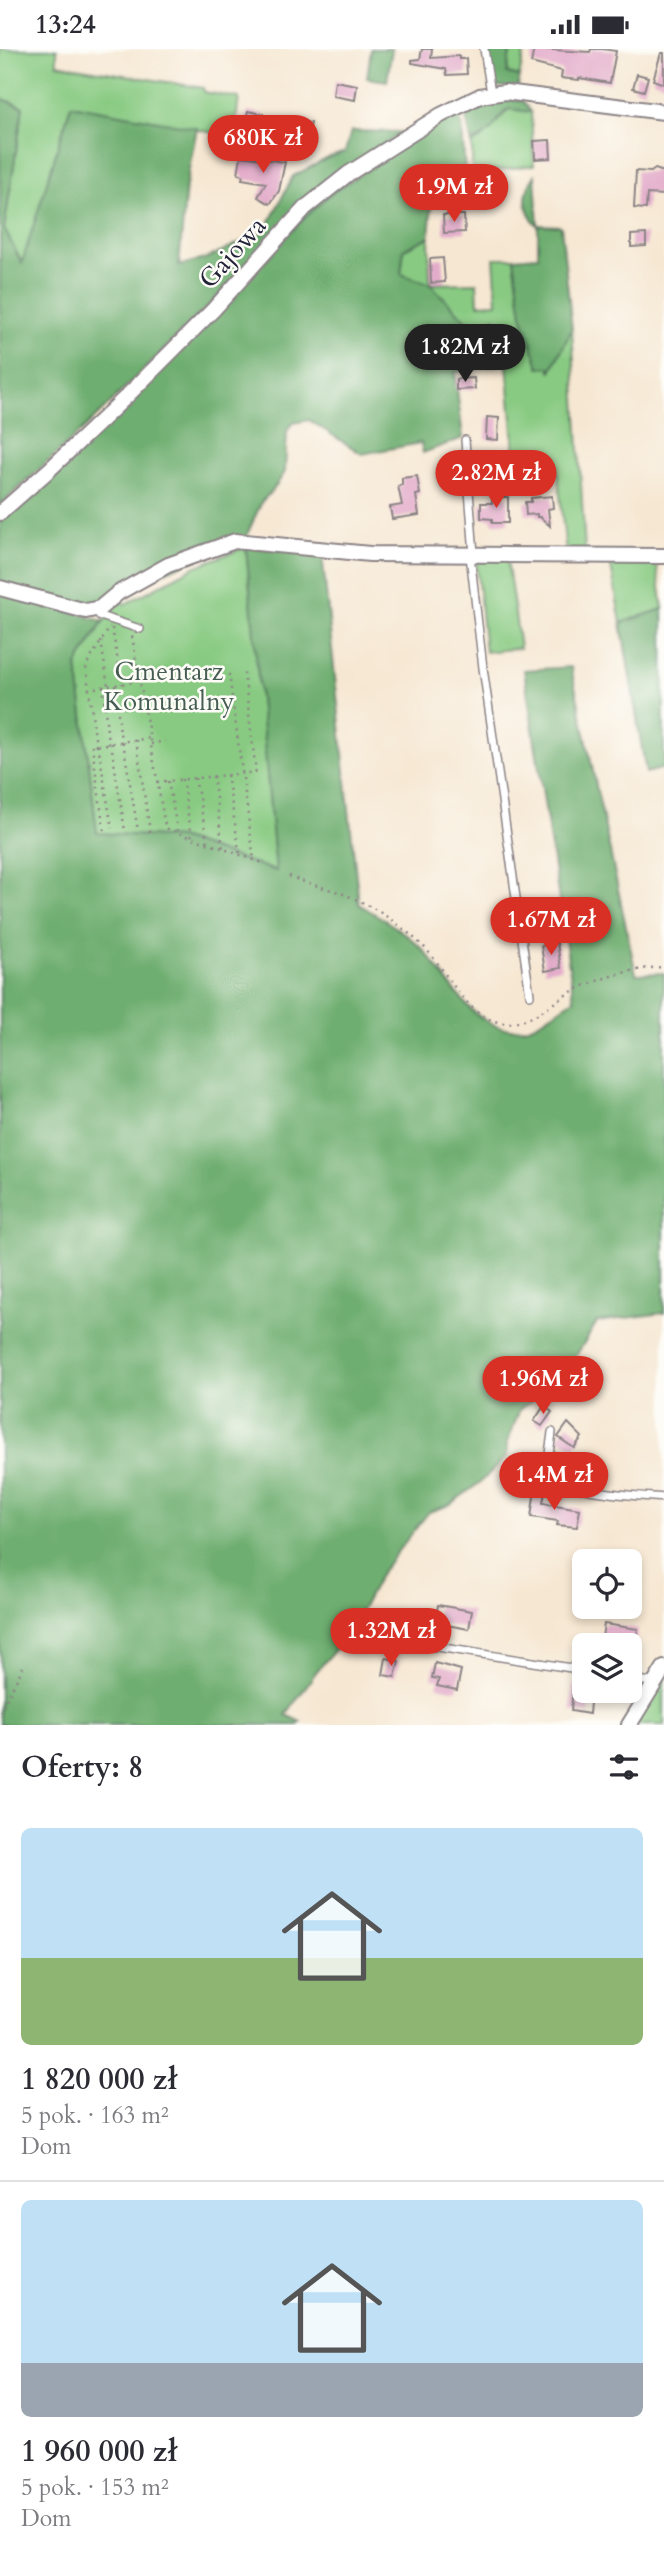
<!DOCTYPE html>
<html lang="pl">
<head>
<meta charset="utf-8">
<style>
	:root { --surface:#fff; --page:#f2f2f3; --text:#2b2b33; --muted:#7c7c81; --line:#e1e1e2; --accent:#d93025 }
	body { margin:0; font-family:Cardo,serif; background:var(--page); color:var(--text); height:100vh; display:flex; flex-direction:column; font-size:26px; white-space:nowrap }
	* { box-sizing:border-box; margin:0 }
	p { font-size:23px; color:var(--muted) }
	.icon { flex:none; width:38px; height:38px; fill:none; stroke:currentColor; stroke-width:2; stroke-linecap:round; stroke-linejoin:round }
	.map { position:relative; height:1676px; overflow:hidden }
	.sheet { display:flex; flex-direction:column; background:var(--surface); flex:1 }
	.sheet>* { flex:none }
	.buttons { position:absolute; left:572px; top:1500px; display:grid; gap:14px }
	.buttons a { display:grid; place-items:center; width:70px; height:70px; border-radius:10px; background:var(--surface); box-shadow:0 4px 10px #0003; font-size:35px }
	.price { position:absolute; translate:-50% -60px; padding:0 16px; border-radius:24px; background:var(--accent); color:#fff; font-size:23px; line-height:46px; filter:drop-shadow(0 2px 4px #0008) }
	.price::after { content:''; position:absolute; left:50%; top:42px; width:21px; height:16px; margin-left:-10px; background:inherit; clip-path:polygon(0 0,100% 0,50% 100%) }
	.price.active { background:#222; color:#fff }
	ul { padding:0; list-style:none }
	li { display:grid; align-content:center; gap:14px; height:371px; padding:0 21px }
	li+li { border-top:2px solid var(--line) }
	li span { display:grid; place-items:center; height:217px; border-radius:10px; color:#555 }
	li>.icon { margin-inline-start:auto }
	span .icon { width:126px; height:126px; fill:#fffc; stroke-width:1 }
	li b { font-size:30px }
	h2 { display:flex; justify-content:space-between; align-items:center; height:84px; padding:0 21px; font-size:30px }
	.status { display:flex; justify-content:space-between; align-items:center; height:49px; padding:0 35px; background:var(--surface); direction:ltr }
	.status svg { height:19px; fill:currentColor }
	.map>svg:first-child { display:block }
</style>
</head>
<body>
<div class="status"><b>13:24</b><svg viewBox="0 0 49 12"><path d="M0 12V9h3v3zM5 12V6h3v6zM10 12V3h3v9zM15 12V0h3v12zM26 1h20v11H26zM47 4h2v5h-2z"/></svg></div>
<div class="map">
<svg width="664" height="1676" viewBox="0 0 664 1676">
	<rect width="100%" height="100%" fill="#fdfcf7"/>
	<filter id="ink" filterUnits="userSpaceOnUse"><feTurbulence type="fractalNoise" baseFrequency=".0143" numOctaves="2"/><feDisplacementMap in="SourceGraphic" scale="14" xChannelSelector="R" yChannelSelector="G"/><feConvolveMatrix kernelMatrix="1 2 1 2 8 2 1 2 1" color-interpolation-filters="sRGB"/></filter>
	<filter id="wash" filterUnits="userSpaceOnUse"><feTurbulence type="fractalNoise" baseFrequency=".00686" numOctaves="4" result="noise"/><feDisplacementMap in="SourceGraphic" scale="28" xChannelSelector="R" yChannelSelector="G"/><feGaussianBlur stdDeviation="1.57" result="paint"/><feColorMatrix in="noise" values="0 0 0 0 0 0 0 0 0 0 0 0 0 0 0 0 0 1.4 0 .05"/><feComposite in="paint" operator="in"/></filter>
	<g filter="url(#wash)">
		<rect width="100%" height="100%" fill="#f6e7d2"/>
		<!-- green -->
		<path fill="#88ca82" stroke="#55765e" stroke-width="2" d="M0,0h57v15l146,24 1,4 35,6 -5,39 -163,-32 -49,159 -18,-35 19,-122 -23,-9z
			M507,0h18l-6,28 -12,-3 3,-22z
			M509,60l22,3 3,53 -62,9v-30l11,-7z
			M429,188l1,47 47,-1 1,21 19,-1 -3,-45h20l8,57 29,56 21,-42 13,223 -19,1 -9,-87h-41l-9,-103 -13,-44 -15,14 -49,-49 -29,-9 3,-26z
			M246,498l30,324 -97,-33 -82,-5 -20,-168 40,-65 8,4 69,-37z
			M507,510l13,89 -35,4 -9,-91z
			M656,511l7,49 -42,14 -11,-62z
			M664,1626v50h-32z"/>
		<!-- forest -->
		<path fill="#6eae70" stroke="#486856" stroke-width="2" d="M371,0h21l-5,32 -20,-3z
			M487,0h20l3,3 -3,21 12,4 -1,11 -25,-2z
			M501,48l22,4 8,11 -22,-3 -4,2 -14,19 -19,14 -8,-35z
			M0,49l23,9 -19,122 18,34 49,-158 126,23 -11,57 -7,81 28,-8 58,-27 28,-55 37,-19 15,-5 6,-21 50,1 -20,16 -164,149 -130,129 -87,79z
			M457,65l5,11 3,49 -17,-3 -15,20 -4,46 -25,12 -3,25 29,10 49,49 15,-15 13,45 -52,9 8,66 -40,15 -2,-10 -59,11 -53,-34 -16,3 -6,8 -2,41 -12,18 -11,11 -16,36 -157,68 -89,-22v-62l84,-74 76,-75 132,-142 37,-35 120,-80z
			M535,126l3,50 23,1 11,103 -22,43v-5h-11l-17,-52 -8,-57 24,-2v-30c-15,-16 -16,-32 -3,-51z
			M246,498l76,7 37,350c22,14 48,28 66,48 26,29 53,89 103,75 15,-5 32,-19 46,-28l-50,-329 47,-3 65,307 28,-1v340l-67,9 -38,61 -39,26 -13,35v12l-25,25 -33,24 -20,7 -47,59 -32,61 -34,40 -30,43 15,7 -3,3h-298v-1135l103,31 -26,44 20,168 82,5 97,33z
			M663,560l1,159 -18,5 -25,-150z"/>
		<g id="blocks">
			<!-- building -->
			<path fill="#e3acca" d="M422,0h10l-1,9 28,-2v3h7l1,15 -20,1 -1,-6 -34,-6v-3l8,-1z
				M534,0l56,3 1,-3h11l14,2 -6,32 -31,-5v2l-18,-2 1,-7 -31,-8z
				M661,4h3v31l-11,-4z
				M637,25l11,3 -4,14 -11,-3z
				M335,32l22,4 -2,15 -22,-4z
				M248,62l15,3 -5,20 -15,-3z
				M288,70l23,4 -4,19 -22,-5z
				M550,91l1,18 -16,1 -1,-18z
				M241,107l44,6 -6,29 -9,13 -12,-7 8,-14 -24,-4 1,-4 -5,-1z
				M655,120l9,3v23l-17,-1 -1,15 -12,-1 2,-37 15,1z
				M443,166h21l1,17 -21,1z
				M646,185v12l-15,1v-12z
				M443,209l2,24 -14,1 -1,-24z
				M474,329l1,11 -19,1v-11z
				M487,368l12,1 -1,22 -12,-1z
				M417,427l3,18 -4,1 3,20 -27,4 -2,-12 12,-2 -4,-19 4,-1v-7z
				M552,447l1,12 -5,1 2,17 -10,-9h-3v-3l-11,1 -1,-13h6v-4z
				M492,448h16v26h-16v-4l-11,-1v-15h11z
				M557,894l4,25 -16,3 -4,-25z
				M544,1357l8,6 -10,14 -8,-5z
				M568,1374l14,14 -8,11 -16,-11z
				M535,1441l10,2 -2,11 37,6 -3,18 -20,-2 1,-4 -27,-4z
				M438,1556l34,6 -3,18 -34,-6z
				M604,1575l34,5 -2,11 -7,-1 -1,6h-17l1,-6 -10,-2z
				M386,1609l13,3 -4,16 -12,-2z
				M435,1614l26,7 -4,20 -20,-4 2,-7 -7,-1z
				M573,1636l18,6 -2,23 -18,-3z"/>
		</g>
	</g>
	<g filter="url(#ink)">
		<use href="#blocks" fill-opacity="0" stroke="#8c8486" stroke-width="2"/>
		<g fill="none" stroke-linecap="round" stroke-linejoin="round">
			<!-- service casing -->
			<g stroke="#8c8486" stroke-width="10">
				<path id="service" d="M484,0l7,44
					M465,391l9,114
					M470,506l13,113 47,327
					M96,562l4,5 40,13
					M552,1383c-1,13 -7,32 0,44 9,16 92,20 112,22
					M418,1595l166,26
					M630,1629l24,5"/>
			</g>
			<!-- minor casing -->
			<g stroke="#8c8486" stroke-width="18">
				<path id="minor" d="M0,464l49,-43 78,-74 86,-86 92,-102 43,-34 93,-59 39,-19 25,-4 159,20
					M0,539l86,23 14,-3 18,-15 50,-28 67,-24 135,13 294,2
					M629,1676l35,-57"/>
			</g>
			<!-- path -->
			<path stroke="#8c8486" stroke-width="2.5" stroke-dasharray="2 5" stroke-linecap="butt" d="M112,579l10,56
				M132,587l33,190 3,3 95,34
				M101,592l7,45
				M244,624l12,99
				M229,625l25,186
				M115,636l6,57
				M103,637l5,58
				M88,640l52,-8
				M136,691l14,92
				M123,693l15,89
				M111,694l14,88
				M151,695l14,-3
				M98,696l14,83
				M96,697l-10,-80 24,-39
				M227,726l13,80
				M213,727l10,73
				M195,729l13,66
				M182,730l10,59
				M168,732l10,52
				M157,733l101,-10
				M104,781l-12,-84 58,-8
				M289,827c15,7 30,10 46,15 34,11 64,32 90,57 24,25 44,77 85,75 25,-2 41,-20 61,-31 28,-14 62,-24 93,-25
				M0,1663l23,-45"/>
			<!-- service -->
			<use href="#service" stroke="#fff" stroke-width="7"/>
			<!-- minor -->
			<use href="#minor" stroke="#fff" stroke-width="14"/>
		</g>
	</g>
	<g text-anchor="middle" stroke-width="5" stroke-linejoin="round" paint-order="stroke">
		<!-- street labels -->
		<g font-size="26" fill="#22223b" stroke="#fdfcf7">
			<text transform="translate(232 203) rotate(-48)" y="9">Gajowa</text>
		</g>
		<!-- park labels -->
		<g font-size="26" fill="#465d54" stroke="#fdfcf7">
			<text x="169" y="631">Cmentarz<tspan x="169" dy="30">Komunalny</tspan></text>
		</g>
	</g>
</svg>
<div class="buttons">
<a><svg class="icon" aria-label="locate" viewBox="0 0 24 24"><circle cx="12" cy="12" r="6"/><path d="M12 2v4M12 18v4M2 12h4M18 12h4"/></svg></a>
<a><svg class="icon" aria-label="layers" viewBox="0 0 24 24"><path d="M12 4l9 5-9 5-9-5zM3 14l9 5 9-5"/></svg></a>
</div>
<b class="price" style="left:263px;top:126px">680K zł</b>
<b class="price" style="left:454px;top:175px">1.9M zł</b>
<b class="price active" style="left:465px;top:335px">1.82M zł</b>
<b class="price" style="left:496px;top:461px">2.82M zł</b>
<b class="price" style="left:551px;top:908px">1.67M zł</b>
<b class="price" style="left:543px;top:1367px">1.96M zł</b>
<b class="price" style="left:554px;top:1463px">1.4M zł</b>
<b class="price" style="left:391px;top:1619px">1.32M zł</b>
</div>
<section class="sheet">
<h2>Oferty: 8<svg class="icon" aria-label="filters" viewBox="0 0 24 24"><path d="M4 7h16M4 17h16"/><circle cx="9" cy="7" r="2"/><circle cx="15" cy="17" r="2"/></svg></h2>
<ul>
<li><span style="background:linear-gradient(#bfe0f5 60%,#8fb573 0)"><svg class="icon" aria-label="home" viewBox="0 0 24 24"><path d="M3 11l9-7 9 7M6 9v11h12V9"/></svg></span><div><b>1 820 000 zł</b><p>5 pok. · 163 m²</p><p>Dom</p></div></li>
<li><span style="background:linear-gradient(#bfe0f5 75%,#9aa5b1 0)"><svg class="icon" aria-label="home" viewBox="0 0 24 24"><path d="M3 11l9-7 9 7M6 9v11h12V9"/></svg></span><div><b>1 960 000 zł</b><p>5 pok. · 153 m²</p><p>Dom</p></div></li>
</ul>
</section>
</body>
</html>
